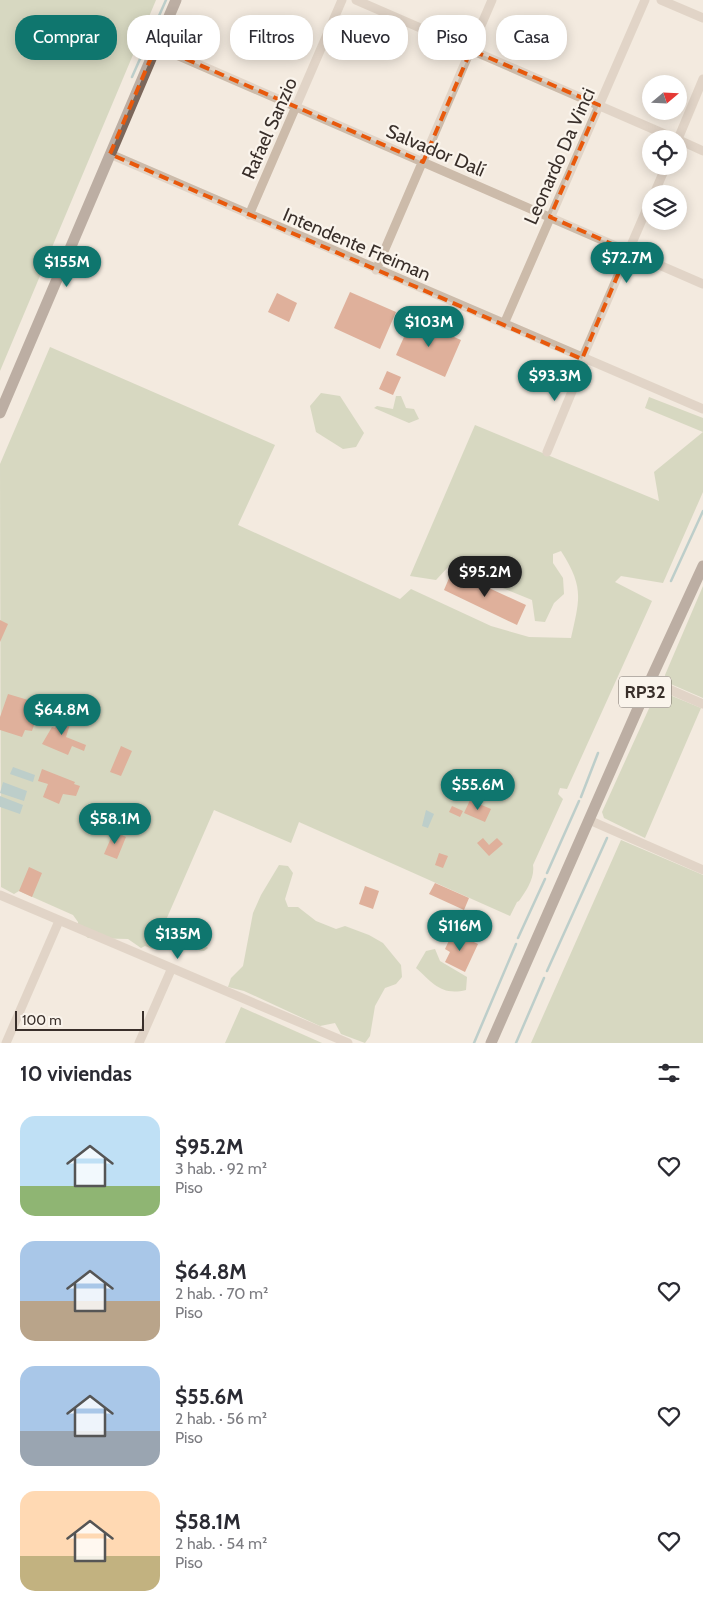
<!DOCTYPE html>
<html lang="es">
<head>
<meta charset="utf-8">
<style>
	:root { --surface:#fff; --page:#f2f2f3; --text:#2b2b33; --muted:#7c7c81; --accent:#0f766e }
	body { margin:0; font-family:Cabin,sans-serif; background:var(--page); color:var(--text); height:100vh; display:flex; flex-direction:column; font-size:19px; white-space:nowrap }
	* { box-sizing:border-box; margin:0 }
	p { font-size:16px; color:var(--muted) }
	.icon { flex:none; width:28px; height:28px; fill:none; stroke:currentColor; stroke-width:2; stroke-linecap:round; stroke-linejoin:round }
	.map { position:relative; height:1043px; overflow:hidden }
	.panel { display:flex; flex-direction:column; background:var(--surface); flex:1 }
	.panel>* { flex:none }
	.guide { position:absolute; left:15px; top:15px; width:674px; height:45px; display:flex; gap:10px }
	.needle { width:32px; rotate:71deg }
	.fabs { position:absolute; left:642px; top:75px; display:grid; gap:10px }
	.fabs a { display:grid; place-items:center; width:45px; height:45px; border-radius:50%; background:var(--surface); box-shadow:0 2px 12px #0003; font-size:25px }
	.scale { position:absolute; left:15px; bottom:12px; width:129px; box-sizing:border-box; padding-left:5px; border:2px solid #392f2a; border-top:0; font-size:14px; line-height:18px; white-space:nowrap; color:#392f2a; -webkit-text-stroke:4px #faf4ec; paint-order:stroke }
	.price { position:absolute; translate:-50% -42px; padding:0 11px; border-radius:18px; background:var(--accent); color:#fff; font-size:16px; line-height:32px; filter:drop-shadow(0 1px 2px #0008) }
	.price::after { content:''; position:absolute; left:50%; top:30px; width:15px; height:11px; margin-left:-8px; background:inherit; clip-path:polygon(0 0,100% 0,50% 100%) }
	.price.current { background:#222; color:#fff }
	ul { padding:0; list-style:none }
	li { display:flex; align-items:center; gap:15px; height:125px; padding:0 20px }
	li span { display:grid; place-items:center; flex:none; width:140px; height:100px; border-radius:15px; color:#555 }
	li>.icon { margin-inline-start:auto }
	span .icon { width:60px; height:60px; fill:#fffc; stroke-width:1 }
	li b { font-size:21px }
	h2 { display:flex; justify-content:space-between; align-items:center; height:60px; padding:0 20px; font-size:21px }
	.chip { padding:0 18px; border-radius:20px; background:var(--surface); box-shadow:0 2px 12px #0003; font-size:18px; line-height:45px }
	.chip.current { background:var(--accent); color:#fff }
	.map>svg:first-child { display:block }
</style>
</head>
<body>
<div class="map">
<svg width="703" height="1043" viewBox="0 0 703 1043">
	<rect width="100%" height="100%" fill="#f3eadf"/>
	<!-- green -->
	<path fill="#b6c39e" d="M0,0h156l-156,371z
		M50,347l225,98 -37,80 162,74 11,-10 80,37 38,11 42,1c9,-40 13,-51 -10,-87l-8,3v9l10,15 1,16 -10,9 -9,19 -10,-1 -3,-21 -83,-34 -13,14 -26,-4 65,-151 184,76 -5,-29 49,-40 -58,-24 4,-11 54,21v74l-40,91 -42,-7 -6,6 37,19 -85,188 -7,-1 -2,6 5,5 -30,66c2,13 -7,26 -14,36l-2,1 -7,14 -211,-94 -8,21 -77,-33 -48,110 21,3 4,-3 6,1 9,13 -3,9 5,5 -4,3c-13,-1 -18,-13 -30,-13 -5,0 -11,1 -16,2l-5,9 -8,-3 -4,2 -13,-9 -40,-1 -10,-9v-7l-5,-7 -54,-24 -5,3 -13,-7 -1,-423z
		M321,393l19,3 24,37 -8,14 -13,2 -27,-17 -6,-26z
		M396,396h5l5,12 8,1 5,10 -10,4 -35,-15 3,-2 16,3z
		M703,586v112l-37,-16 -1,-7z
		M660,691l41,17 -56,130 -41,-20 -2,-6 54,-119z
		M621,840l82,35v168h-172z
		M279,865l9,1 5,7 -8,26 3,8h10l18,14 20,8 9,-3 24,9 14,8 18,22 1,12 -6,7 -11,4 -10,18 -5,30 -5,7 -24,-9 -6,-11 -15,3 -76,-35 -16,-4 3,-9 12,-12 10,-53 8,-18z
		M435,949l5,12 27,16 -1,13c-25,6 -33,-7 -50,-22l10,-17z
		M241,1007l81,36h-97z"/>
	<!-- water -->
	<path fill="#7dadb1" d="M13,767l22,8 -2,7 -23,-8z
		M3,782l24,9 -3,10 -24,-8z
		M0,796l23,9 -3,9 -20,-7z
		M426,810l8,4 -6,14 -6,-2z"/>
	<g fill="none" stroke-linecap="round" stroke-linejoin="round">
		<!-- stream -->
		<path stroke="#7dadb1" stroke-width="2.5" d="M132,77l34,-77
			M671,581l32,-70
			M581,797l17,-44
			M547,873l32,-72
			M518,938l27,-59
			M547,971l60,-133
			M474,1043l42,-99
			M516,1043l28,-65"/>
	</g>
	<!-- building -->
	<path fill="#c76b49" d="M350,292l46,20 -16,37 -46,-21z
		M277,293l20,10 -8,19 -21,-10z
		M412,319l49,21 -16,37 -49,-22z
		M387,371l14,6 -8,18 -14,-6z
		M452,571l74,34 -9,20 -73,-35z
		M0,620l8,4 -8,18z
		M8,694l37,11 -2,7 -4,-2 -7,21 -7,-1 -3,7 -22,-7v-13z
		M63,711l10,4 -7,22 20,8 -2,6 -12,-5 -4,9 -26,-11 10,-17 3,1z
		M121,746l11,5 -11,25 -11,-4z
		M42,769l33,13 -1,2 6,2 -4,10 -13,-2 -4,10 -16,-7 5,-13 -10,-3z
		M470,800l21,9 -6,13 -21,-9z
		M452,806l11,5 -3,6 -11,-5z
		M114,831l12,6 -9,22 -13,-5z
		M483,838l6,7 8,-7 6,6 -14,12 -12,-13z
		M439,853l9,3 -5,12 -8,-3z
		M29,867l13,6 -10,24 -13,-6z
		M435,883l34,15 -5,12 -35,-16z
		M365,886l14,5 -6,18 -14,-5z
		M453,932l25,12 -13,28 -20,-10 5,-10 -5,-3z"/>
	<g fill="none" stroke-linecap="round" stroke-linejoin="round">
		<!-- minor -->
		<path stroke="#cba" stroke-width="9" d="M356,0l320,139
			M661,0l42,18
			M156,46l547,238
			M678,139l25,-60
			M679,140l24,11
			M110,154l593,255
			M654,194l12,-28
			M249,215l93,-215
			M376,270l116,-270
			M504,324l141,-324
			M582,359l69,-160
			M547,452l38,-92
			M650,681l53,23
			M589,820l114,50
			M0,895l348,148
			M6,1043l53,-122
			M139,1043l32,-73"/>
		<!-- major -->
		<path stroke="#7b675b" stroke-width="11" d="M0,413l176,-413
			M491,1043l159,-362 53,-115"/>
	</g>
	<!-- marked area -->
	<path d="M0 0H703V1043H0ZM156,46l267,116 48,-112 128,55 -49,112 78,34 -46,108 -472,-205z" fill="#f3eadf" fill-opacity=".55" fill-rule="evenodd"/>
	<path fill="none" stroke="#e8590c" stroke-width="4" stroke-dasharray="10 6" stroke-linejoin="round" d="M156,46l267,116 48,-112 128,55 -49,112 78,34 -46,108 -472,-205z"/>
	<g text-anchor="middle" stroke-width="4.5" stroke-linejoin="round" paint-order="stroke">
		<!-- shield labels -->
		<rect fill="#faf4ec" stroke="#736a64" stroke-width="1" x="619" y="676.5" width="52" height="31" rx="4"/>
		<g font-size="18" font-weight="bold" fill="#392f2a">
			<text x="645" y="698">RP32</text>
		</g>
		<!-- street labels -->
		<g font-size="19" fill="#392f2a" stroke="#faf4ec">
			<text transform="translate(269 128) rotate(-66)" y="7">Rafael Sanzio</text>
			<text transform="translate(436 150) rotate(23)" y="7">Salvador Dalí</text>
			<text transform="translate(559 156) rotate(-66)" y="7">Leonardo Da Vinci</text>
			<text transform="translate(357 244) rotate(23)" y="7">Intendente Freiman</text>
		</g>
	</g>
</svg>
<div class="fabs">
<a><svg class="needle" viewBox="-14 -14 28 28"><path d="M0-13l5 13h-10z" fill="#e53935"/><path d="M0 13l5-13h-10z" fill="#7c7c81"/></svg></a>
<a><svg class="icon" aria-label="locate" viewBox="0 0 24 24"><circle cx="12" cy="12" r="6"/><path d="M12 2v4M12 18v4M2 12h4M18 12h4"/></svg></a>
<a><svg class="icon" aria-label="layers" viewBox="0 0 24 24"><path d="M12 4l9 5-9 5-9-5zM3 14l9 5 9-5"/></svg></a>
</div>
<div class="scale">100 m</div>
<b class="price" style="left:627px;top:284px">$72.7M</b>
<b class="price" style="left:67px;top:288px">$155M</b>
<b class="price" style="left:429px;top:348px">$103M</b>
<b class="price" style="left:555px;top:402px">$93.3M</b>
<b class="price current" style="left:485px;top:598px">$95.2M</b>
<b class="price" style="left:62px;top:736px">$64.8M</b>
<b class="price" style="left:478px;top:811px">$55.6M</b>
<b class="price" style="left:115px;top:845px">$58.1M</b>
<b class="price" style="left:460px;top:952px">$116M</b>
<b class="price" style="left:178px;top:960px">$135M</b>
<div class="guide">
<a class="chip current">Comprar</a>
<a class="chip">Alquilar</a>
<a class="chip">Filtros</a>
<a class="chip">Nuevo</a>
<a class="chip">Piso</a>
<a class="chip">Casa</a>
</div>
</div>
<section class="panel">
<h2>10 viviendas<svg class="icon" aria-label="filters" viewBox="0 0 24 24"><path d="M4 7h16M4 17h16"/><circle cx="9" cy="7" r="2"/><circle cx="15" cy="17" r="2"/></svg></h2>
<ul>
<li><span style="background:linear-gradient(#bfe0f5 70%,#8fb573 0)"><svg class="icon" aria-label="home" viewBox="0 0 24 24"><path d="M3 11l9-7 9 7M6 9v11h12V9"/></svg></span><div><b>$95.2M</b><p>3 hab. · 92 m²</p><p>Piso</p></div><svg class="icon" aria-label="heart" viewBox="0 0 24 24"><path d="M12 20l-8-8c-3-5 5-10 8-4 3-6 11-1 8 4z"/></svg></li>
<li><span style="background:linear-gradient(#a9c7e8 60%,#b9a48a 0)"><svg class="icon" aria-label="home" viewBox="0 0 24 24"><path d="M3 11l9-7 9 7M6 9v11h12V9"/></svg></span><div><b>$64.8M</b><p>2 hab. · 70 m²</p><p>Piso</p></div><svg class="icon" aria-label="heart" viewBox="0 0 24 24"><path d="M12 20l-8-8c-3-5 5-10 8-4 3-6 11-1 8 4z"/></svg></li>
<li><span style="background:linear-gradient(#a9c7e8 65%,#9aa5b1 0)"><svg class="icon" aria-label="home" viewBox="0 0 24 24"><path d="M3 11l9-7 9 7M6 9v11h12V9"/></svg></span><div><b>$55.6M</b><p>2 hab. · 56 m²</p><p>Piso</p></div><svg class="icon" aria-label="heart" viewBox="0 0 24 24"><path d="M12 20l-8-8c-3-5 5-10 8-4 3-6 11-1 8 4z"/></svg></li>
<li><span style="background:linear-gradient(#ffd9b3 65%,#c2b280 0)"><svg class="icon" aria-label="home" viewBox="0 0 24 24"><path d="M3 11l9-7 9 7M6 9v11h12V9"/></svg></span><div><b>$58.1M</b><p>2 hab. · 54 m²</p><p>Piso</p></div><svg class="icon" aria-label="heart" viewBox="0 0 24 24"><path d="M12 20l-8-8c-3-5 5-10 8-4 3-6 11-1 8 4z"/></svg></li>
</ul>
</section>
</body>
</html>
